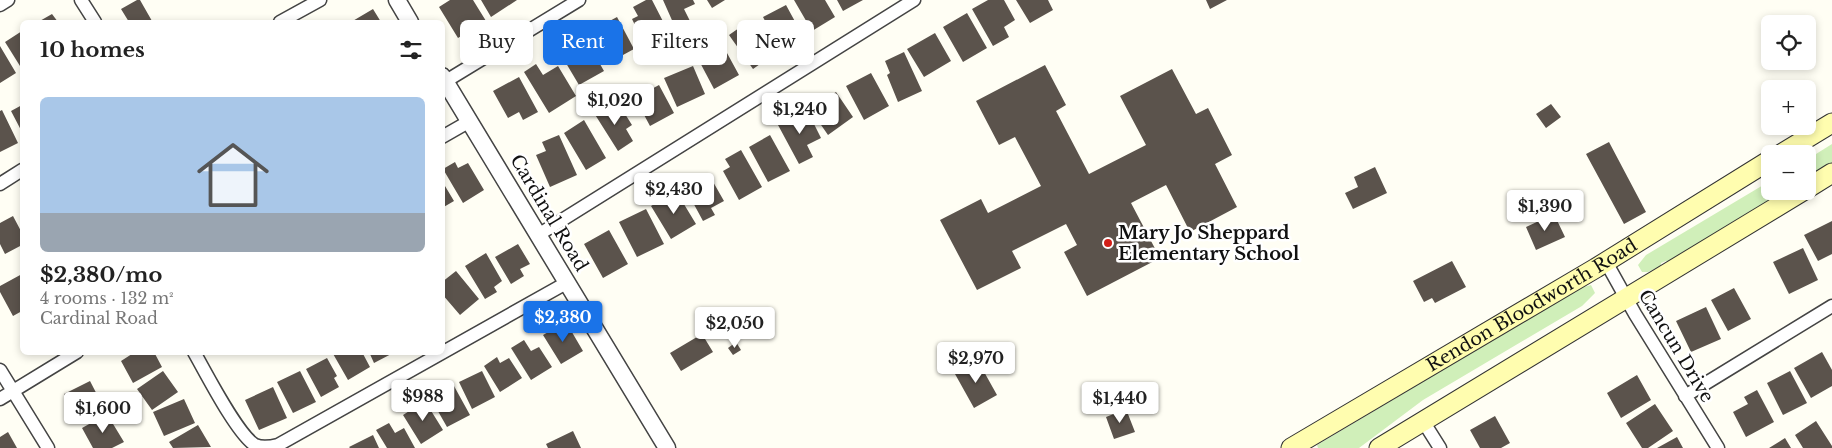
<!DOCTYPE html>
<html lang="en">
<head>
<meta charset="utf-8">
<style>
	:root { --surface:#fff; --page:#f6f6f6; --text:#222; --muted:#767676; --accent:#1a73e8 }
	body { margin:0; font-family:"Libre Baskerville",serif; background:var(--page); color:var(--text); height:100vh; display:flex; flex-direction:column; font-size:19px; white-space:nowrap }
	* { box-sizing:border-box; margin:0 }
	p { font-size:16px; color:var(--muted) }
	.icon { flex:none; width:28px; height:28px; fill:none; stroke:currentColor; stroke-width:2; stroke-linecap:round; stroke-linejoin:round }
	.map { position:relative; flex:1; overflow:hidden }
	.sheet { position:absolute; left:20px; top:20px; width:425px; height:335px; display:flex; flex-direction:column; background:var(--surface); border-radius:8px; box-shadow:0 2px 8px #0003 }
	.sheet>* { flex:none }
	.guide { position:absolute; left:460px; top:20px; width:475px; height:45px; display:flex; gap:10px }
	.buttons { position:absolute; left:1761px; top:15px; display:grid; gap:10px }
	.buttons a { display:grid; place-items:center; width:55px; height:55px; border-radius:8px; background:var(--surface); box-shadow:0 2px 8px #0003; font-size:25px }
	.price { position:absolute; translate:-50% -42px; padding:0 11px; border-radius:5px; background:#fff; color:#222; font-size:16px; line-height:32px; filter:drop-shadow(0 1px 2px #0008) }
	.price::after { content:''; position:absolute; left:50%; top:30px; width:15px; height:11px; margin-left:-8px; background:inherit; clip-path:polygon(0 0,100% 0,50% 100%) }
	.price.current { background:var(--accent); color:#fff }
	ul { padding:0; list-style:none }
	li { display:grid; align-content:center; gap:10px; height:265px; padding:0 20px }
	li span { display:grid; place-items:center; height:155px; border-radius:8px; color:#555 }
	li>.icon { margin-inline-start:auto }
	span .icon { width:90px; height:90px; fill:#fffc; stroke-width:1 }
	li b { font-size:21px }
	h2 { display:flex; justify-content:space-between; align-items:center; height:60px; padding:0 20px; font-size:21px }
	.tag { padding:0 18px; border-radius:8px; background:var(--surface); box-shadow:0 2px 8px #0003; font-size:18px; line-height:45px }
	.tag.current { background:var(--accent); color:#fff }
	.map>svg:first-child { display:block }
</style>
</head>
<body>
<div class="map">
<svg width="1832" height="448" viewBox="0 0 1832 448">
	<rect width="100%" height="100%" fill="#fffef4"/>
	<!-- green -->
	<path fill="#d0efb9" d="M1832,144v19l-24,15v-19z
		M1770,181v10h15l-117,71 -2,-1 -5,2v3l-13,6h-6l-4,-7 8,-10z
		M1591,285l4,8 -13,13 -159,94 -64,48h-41l-1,-3 263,-157z"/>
	<!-- building -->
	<path fill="#5b534c" d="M137,0h3l12,21 -23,1 -8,-13z
		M450,0h23l13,21 -28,17 -19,-31z
		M481,0h36l-26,17z
		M646,0h6l18,35 -25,11 -13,-27 6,-3 -5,-9z
		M663,0h30l2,4 -11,5 6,12 -15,6z
		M707,0h18l-13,8z
		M794,0h31l10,17 -23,14z
		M837,0h26l-20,11z
		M988,0h16l11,20 -11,7 5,10 -16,9 -21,-37z
		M1016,0h32l5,10 -23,13z
		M1206,0h21l-17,9z
		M786,5l18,33 -15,8 -5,-9 -8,5 -13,-25z
		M373,9l8,13h-30z
		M967,13l20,35 -24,14 -20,-35z
		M52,14l6,8h-20z
		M617,17l17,32 -22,12 -17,-32z
		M749,21l24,34 -20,14 -24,-34z
		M22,31v33l-2,2 -15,-24z
		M935,33l16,28 -27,16 -17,-28z
		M585,38l19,33 -25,14 -19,-32z
		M721,42l18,33 -25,14 -18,-34z
		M0,46l16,27 -16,10z
		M904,52l18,39 -24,11 -11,-27 3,-2 -5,-12z
		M536,64l7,11 15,-9 18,30 -27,17 -25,-41z
		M1045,65l21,40 -10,6 33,63 57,-29 -26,-49 52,-27 24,45 12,-6 24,47 -17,9 22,43 -47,25 -24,-47 -35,18 29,55 -73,38 -23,-44 13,-7 -11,-21 -54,27 9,17 -44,22 -37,-70 41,-21 7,14 53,-27 -26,-49 -16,8 -23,-44z
		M693,66l12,28 -28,13 -13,-29z
		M871,73l18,33 -25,14 -18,-34z
		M519,77l19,35 -15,8 -4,-8 -11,6 -15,-27z
		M659,85l15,28 -24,13 -15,-28z
		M836,92l17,25 -25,18 -18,-26z
		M1551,104l10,13 -15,11 -10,-14z
		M22,105v27l-11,-21z
		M606,106l4,7 10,-7 12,19 -6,4 7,12 -15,10 -24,-38z
		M2,110l16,33 -18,9v-41z
		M807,110l14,28 -14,7 6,12 -14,7 -21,-39z
		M584,120l22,38 -20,12 -22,-37z
		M559,135l18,40 -27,12 -14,-32 10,-4 -4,-9z
		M770,135l20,36 -22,11 -19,-35z
		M1609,142l37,70 -22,12 -38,-70z
		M741,150l21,37 -23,13 -16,-29 7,-4 -5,-8z
		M455,162l3,6 10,-5 16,27 -21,13 -20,-34z
		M1375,167l12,26 -34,16 -8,-16 13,-6 -4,-10z
		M708,173l16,28 -13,7 4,7 -12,6 -19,-35z
		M442,181l12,20 -12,7z
		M676,191l20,33 -25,15 -20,-33z
		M646,209l18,35 -27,13 -18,-35z
		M1554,214l11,23 -29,13 -10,-23z
		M13,216l9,17v12l-17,9 -5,-10v-21z
		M1832,221v33l-14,7 -14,-26z
		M609,230l19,34 -25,14 -19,-34z
		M518,244l12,20 -10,5 4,7 -13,8 -16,-27z
		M1803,248l15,32 -29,14 -16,-32z
		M486,253l16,28 -8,6 3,5 -12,7 -20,-33z
		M1452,261l14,26 -31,16 -3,-5 -8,4 -11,-21z
		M456,271l23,28 -19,16 -18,-21v-12z
		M22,274v37l-9,5 -13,-24v-6z
		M1734,288l17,31 -23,12 -17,-31z
		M1706,307l15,32 -30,13 -15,-31z
		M566,322l17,29 -22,13 -18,-29z
		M702,334l11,18 -32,19 -11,-18z
		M524,340l7,11 8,-4 13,20 -21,13 -20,-32z
		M736,342l5,8 -8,5 -5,-7z
		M135,352h19l8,15 -29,16 -12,-22z
		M332,352h30l8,15 -22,13z
		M369,352h26l-21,11z
		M1822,352l10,18v16l-21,12 -17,-30z
		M497,357l3,6 9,-5 13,20 -22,14 -16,-26z
		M327,358l10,18 -3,2 5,9 -18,10 -15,-28z
		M978,361l19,34 -23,13 -19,-34z
		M163,371l15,21 -26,18 -15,-21z
		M300,371l16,31 -23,11 -16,-31z
		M482,371l13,26 -23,12 -13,-27z
		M1790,371l17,32 -24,12 -16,-32z
		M1637,375l14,25 -30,18 -14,-25z
		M90,381l15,29 -27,13 -14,-29z
		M454,386l16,29 -23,12 -16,-28z
		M273,387l14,31 -28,12 -14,-30z
		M1757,390l17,32 -28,15 -13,-25 15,-8 -4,-7z
		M184,399l11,24 -31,13 -11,-24z
		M425,401l18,29 -22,14 -18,-29z
		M1655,404l18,27 -25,17h-6l-16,-25z
		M1126,409l9,23 -21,7 -8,-22z
		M107,414l17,28 -12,6h-19l-11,-20z
		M1495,416l15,27 -9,5h-21l-10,-18z
		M1816,421l16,25v2h-29l-8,-13z
		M389,423l6,10 9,-5 11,20h-28l-11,-18z
		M198,425l13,22 -38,1 -4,-6z
		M573,431l8,17h-33l-2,-4z
		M8,432l9,16h-17v-11z
		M373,435l6,13h-29l-1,-1z
		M1677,437l6,11h-26z
		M1785,438l6,10h-22z"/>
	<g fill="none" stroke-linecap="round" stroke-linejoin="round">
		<!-- minor casing -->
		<g stroke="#444" stroke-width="15">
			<path id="minor" d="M81,0l14,22
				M0,5l8,-5
				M280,22l40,-22
				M446,81l133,-81
				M442,137l28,-16
				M0,184l22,-14
				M538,235l376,-235
				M1606,262l29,52 83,134
				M194,352c12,21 43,82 61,93 7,3 15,2 23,0l290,-163
				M0,370l48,78
				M1685,396l147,-90
				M0,399l77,-47
				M1423,421l17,27"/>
		</g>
		<!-- tertiary casing -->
		<g stroke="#444" stroke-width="19">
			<path id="tertiary" d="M397,0l13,22
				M442,76l225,372"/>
		</g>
		<!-- secondary casing -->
		<g stroke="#333" stroke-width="21">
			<g id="secondary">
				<path d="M1781,154l51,-31"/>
				<path d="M1808,188l24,-15"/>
				<path id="s1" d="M1291,448l305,-180 174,-108"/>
				<path d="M1379,448l424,-257"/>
			</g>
		</g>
		<!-- minor -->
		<use href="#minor" stroke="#fff" stroke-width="12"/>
		<!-- tertiary -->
		<use href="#tertiary" stroke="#fff" stroke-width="16"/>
		<!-- secondary -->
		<use href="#secondary" stroke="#fffdaf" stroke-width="19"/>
	</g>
	<!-- markers -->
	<circle fill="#d11f18" stroke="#fff" stroke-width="2" cx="1108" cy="243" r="5"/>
	<g text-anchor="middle" stroke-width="5" stroke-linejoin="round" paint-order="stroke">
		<!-- street labels -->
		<g font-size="18" fill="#111" stroke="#fff">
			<text transform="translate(549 213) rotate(59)" y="6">Cardinal Road</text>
			<text dy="6" stroke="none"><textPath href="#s1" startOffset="280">Rendon Bloodworth Road</textPath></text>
			<text transform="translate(1676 346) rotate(59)" y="6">Cancun Drive</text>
		</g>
		<!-- poi labels -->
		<g font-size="18" font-weight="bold" fill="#111" stroke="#fff" text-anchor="start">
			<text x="1118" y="239">Mary Jo Sheppard<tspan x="1118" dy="21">Elementary School</tspan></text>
		</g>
	</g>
</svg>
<div class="buttons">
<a><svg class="icon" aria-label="locate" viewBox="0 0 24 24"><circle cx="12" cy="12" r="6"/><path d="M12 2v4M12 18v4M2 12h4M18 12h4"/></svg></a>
<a>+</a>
<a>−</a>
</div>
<b class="price" style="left:615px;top:126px">$1,020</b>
<b class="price" style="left:800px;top:135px">$1,240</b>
<b class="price" style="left:674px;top:215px">$2,430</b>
<b class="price" style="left:1545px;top:232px">$1,390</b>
<b class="price current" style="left:563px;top:343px">$2,380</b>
<b class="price" style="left:735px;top:349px">$2,050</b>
<b class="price" style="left:976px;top:384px">$2,970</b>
<b class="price" style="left:423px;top:422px">$988</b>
<b class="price" style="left:1120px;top:424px">$1,440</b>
<b class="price" style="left:103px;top:434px">$1,600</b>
<div class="guide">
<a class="tag">Buy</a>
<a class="tag current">Rent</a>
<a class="tag">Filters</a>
<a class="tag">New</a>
</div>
<section class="sheet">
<h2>10 homes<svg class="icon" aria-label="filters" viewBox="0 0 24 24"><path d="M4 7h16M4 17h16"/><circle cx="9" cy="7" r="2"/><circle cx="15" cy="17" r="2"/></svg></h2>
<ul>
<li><span style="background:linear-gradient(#a9c7e8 75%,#9aa5b1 0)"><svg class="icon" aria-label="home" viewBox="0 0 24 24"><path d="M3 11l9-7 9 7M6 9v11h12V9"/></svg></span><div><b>$2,380/mo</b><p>4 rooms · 132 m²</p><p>Cardinal Road</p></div></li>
</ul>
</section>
</div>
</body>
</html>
